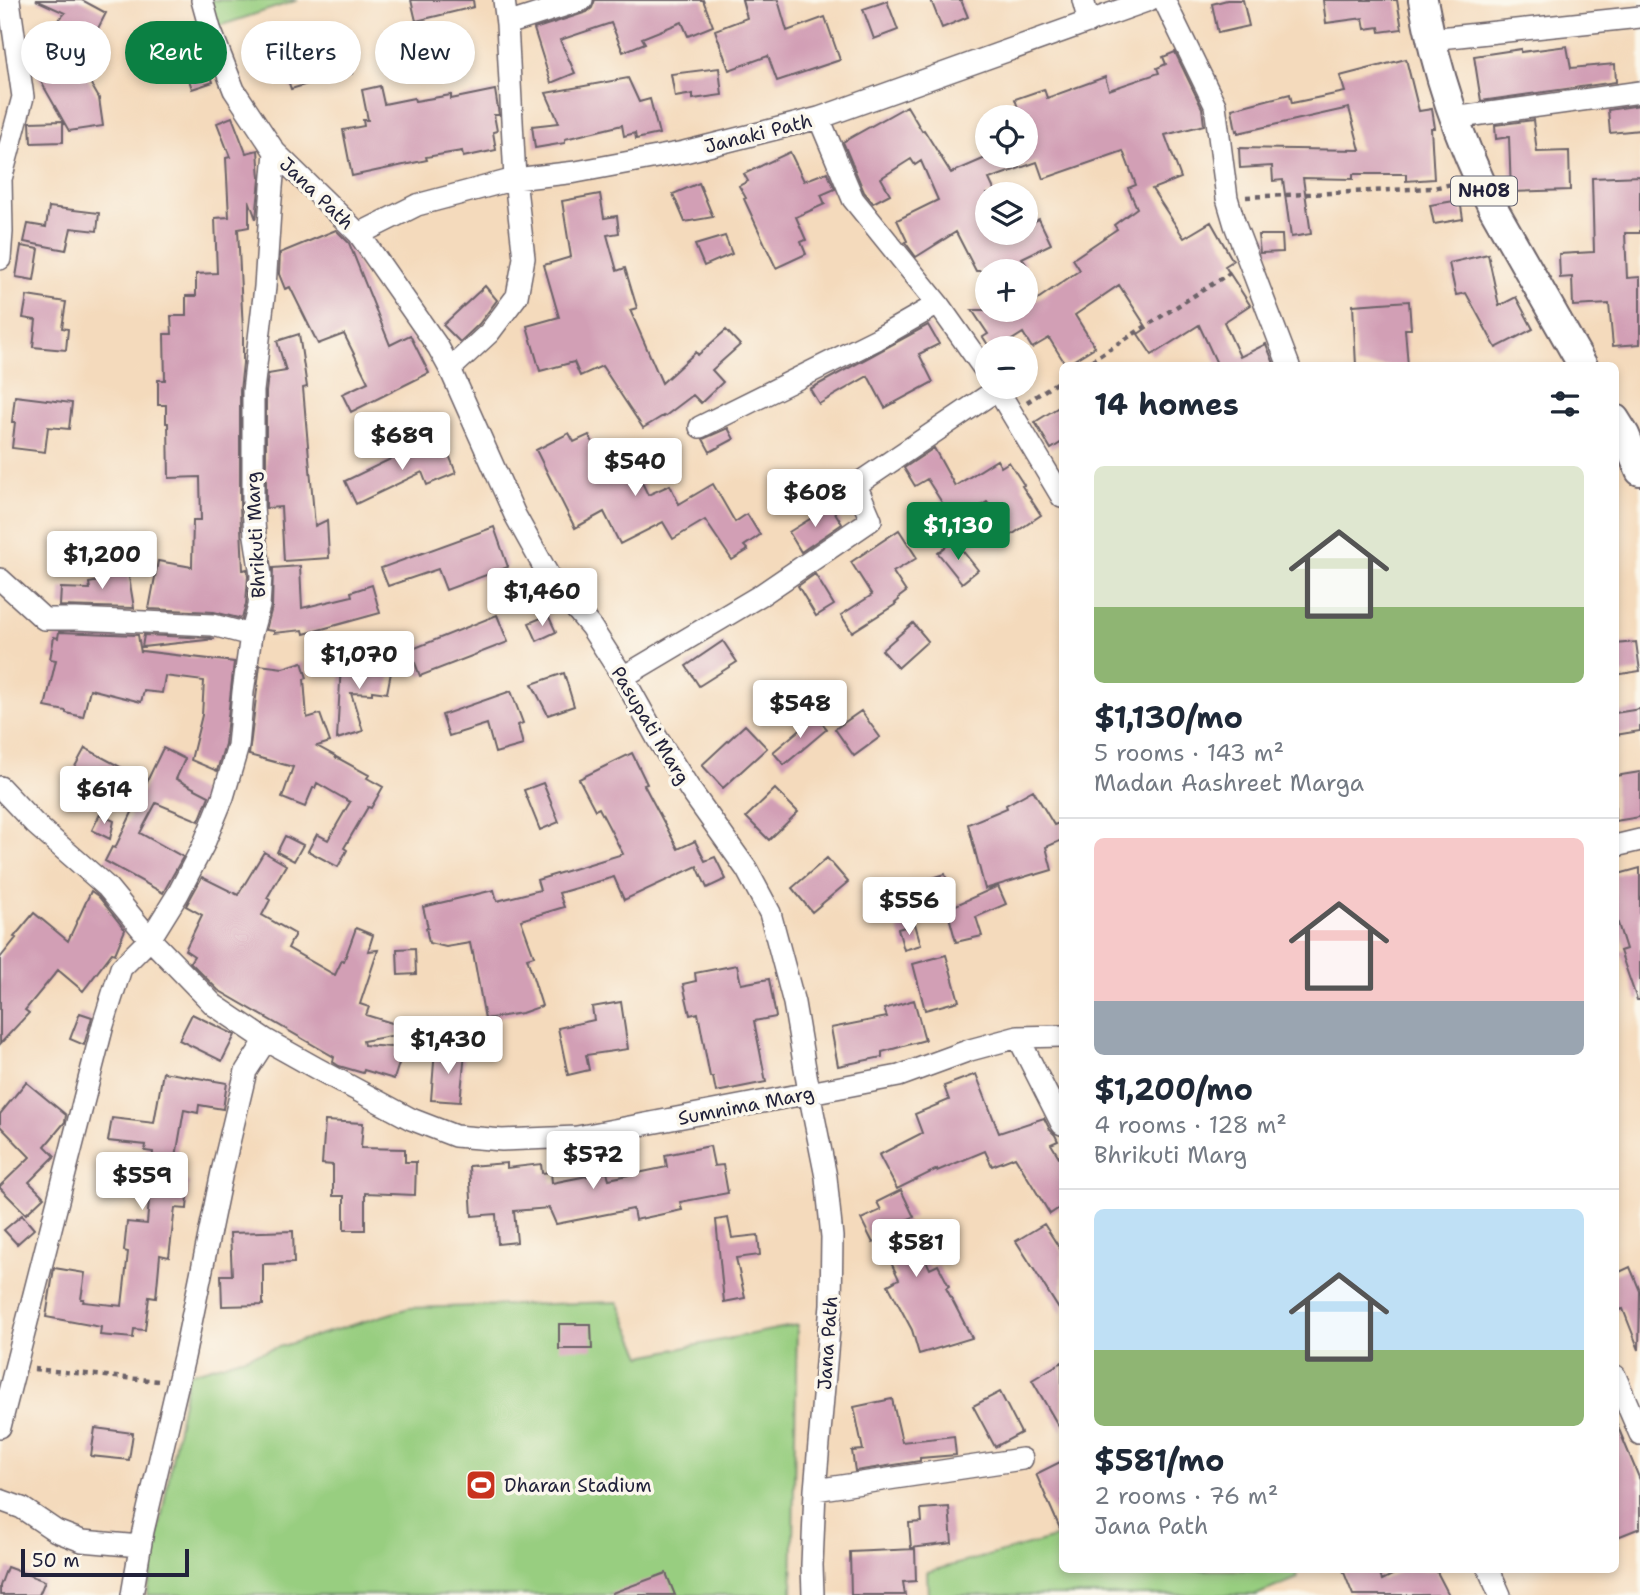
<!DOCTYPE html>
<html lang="en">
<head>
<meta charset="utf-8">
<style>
	:root { --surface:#fff; --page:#f6f6f7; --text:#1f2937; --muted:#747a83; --line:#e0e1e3; --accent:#0b8043 }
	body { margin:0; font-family:"Shantell Sans",sans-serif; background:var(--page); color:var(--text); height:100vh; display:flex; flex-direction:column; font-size:26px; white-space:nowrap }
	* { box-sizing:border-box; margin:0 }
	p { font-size:23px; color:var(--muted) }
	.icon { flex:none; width:38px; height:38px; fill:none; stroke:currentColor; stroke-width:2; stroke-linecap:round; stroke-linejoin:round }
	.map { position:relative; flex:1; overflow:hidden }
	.details { position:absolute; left:1059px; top:362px; width:560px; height:1211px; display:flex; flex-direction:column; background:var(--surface); border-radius:10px; box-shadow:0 4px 10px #0003 }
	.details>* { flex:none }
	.top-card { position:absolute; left:21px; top:21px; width:665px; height:63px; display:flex; gap:14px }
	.fabs { position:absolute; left:975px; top:105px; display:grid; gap:14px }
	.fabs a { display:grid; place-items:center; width:63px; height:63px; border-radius:50%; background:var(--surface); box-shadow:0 4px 10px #0003; font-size:35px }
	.scale { position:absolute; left:21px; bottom:18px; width:168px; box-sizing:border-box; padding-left:7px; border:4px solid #22223b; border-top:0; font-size:19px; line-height:24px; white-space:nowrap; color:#22223b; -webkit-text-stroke:5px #fbf7ec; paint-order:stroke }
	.price { position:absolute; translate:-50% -60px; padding:0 16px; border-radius:7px; background:#fff; color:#222; font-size:23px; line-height:46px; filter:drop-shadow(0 2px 4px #0008) }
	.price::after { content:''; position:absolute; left:50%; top:42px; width:21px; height:16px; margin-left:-10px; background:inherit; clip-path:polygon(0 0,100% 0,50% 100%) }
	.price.selected { background:var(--accent); color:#fff }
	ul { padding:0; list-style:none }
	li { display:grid; align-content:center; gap:14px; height:371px; padding:0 35px }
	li+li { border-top:2px solid var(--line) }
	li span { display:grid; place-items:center; height:217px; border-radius:10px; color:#555 }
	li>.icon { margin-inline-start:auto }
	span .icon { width:126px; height:126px; fill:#fffc; stroke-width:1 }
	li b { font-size:30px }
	h2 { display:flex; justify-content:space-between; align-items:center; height:84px; padding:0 35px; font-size:30px }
	.pill { padding:0 24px; border-radius:32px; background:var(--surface); box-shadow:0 4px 10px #0003; font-size:24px; line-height:63px }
	.pill.selected { background:var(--accent); color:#fff }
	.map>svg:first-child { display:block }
</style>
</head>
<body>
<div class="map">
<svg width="1640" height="1595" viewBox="0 0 1640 1595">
	<rect width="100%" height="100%" fill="#fbf7ec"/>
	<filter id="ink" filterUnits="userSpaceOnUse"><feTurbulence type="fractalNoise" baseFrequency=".0143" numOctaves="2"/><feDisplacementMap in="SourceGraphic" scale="14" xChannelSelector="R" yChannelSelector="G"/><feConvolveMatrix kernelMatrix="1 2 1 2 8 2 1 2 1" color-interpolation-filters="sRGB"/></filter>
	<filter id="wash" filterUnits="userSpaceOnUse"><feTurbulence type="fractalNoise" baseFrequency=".00686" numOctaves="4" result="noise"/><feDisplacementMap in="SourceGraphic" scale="28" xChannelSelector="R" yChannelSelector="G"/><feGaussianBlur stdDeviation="1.57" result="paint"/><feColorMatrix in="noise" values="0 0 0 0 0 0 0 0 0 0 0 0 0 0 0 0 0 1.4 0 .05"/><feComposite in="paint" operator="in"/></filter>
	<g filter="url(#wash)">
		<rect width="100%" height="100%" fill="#f4dabc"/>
		<!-- green -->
		<path fill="#98ce80" stroke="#5d785e" stroke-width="2" d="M202,0h96l-88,29z
			M618,1302l24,54 155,-31 -5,270h-645l41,-221 221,-66z
			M1062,1536v34h233l3,8 -42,17h-328l-1,-23z"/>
		<g id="blocks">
			<!-- building -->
			<path fill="#d29fb5" d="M36,0h46l24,13 -14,27 1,2 -16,18 22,38 4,28 -34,5 -33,-58 23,-13 -20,-18 26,-29z
				M411,0h62l1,7 -58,14z
				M595,0h108l10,26 -25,10 -6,-14 -40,16 3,5 -22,9 -12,-29 -51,17 15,33 -24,10 -17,-54 53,-17 5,-4z
				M742,0h36l9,31 38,-14 15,43 -63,21 -9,-25 -39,14 -14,-40 32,-12z
				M931,0h30l7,17 -26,11z
				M1227,0h16l6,26 -31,7 -6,-29z
				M1323,0h74l5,29 -22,3 -1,-5 -14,2 -2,-11 -37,5z
				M887,1l11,29 -24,9 -11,-30z
				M196,31l17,51 -21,7 -8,-25 -4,1 -8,-28z
				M344,46l9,27 -18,6 -1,-3 -43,13 -8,-23z
				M1567,46l4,22 44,-4 1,18 -135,19 -7,-45 47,-7v3z
				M1175,52l27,56 2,17 -39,10 16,43 -29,11 32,49 27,-16 22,39 -8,5 25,39 -26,17 16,35 26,-13 9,22h-57l-19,-41 -47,30 -14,-21 9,-6 -28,-43 -44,30 20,32 -29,18 -17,-27 -17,10 -9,-15 -24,15h-9l-7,-11 5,-3 -16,-24h54v-3l54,-37 -7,-11 44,-30 -3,-4 23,-17 -9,-20 8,-3 -13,-34 -80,28 -6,-17 -48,17 7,15h-9v39h39v-8l13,-6 12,25 -29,14 4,6 -14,7h-36l-20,-39 -40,25 -11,-15 2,-1 -10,-21 41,-20 -17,-39 -6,4 -4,-6 -30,19 9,16 -17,9 -9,-11 -21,-50 64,-36 15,25 2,-1 27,43 39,-17h36v-39h-5l-6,-18 29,-10 3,9 58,-21 4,13 50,-17 -2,-5 9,-4 -3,-7z
				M1406,59l13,52 13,-2 3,19h-4l3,51 -28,2v-7h-53v5l-50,-1 8,56 -20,3 -8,-57 -10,1 -1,-15 -32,2 -1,-20 121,2 -11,-42 -111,25v-3l-2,1 -4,-22 58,-15 2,9 53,-11 -5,-16z
				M719,68l3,27 -29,4v-5l-18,3 -4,-23z
				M628,78l11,24 11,-3 9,35 -23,5 -1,-6 -11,3 -2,-11 -57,14v4l-30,5 -3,-22 27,-3 -13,-30z
				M380,86l4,18 30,-6 1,3 36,-6v4l44,-9 4,25h-5l3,16 -4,1 3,18 -33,7 -1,-6 -36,6 1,3 -75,16 -9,-46 21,-4 -1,-6h5l-6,-30z
				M1640,105v25l-30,3 -2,-23z
				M232,117l14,36 12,-3 2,29 -4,40 -7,-19v27l-11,2 5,102v32l-3,28v115l3,64 4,-1 1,7 -2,28 -4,15 -28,-7 -65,-3 9,-48 34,6 1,-47h8l-1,-43 -31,1 -1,-55h-2v-18h-8v-25h7l-1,-46h8l-1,-18h15v-20h10v-22l21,-1 -2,-55 14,-1 -3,-59 4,-1 -13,-34z
				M1533,120l4,32 32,-1 1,39 -59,2 -2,-55 -13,2 -1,-14z
				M63,121v21l-32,1 -1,-21z
				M790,152l14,29 23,-9 8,17 -14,6 4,9 -29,13 10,23 -5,2 5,12 -30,14 -32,-69 2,-1 -7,-12 9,-5 -4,-7z
				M1640,176v57h-15l2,45 13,-1v67l-27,2 -4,-42 -36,2 -1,-29 -12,1 -1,-24 35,-2 -2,-74z
				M699,183l14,34 -28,5 -12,-28z
				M600,194l4,24 13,-2 2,17 -12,2 10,36 8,-3 12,40 -7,2 32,73 34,-31 2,3 28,-25 14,15 -28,25 11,12 -22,21 -8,-8 -29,22 -1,-1 -20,12 -41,-62 -22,10 -6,-14 -34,9 -13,-45 32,-9 -15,-52 27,-8 -9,-56z
				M1460,200l3,19 -29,5 -4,-19z
				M49,207l50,6 -2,18 -26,-3 -5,22 -42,-8 4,-18 18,3z
				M336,230l13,13 41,102 20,-10 19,38 -78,39 -9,-18 26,-12 -24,-48 -26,10 -28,-57 -5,2 -6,-15 1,-21z
				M1258,235h24l1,17 -23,1z
				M725,236l7,18 -28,12 -9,-21z
				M21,246l18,3 -5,31 -18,-3z
				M1488,254l11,52 17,-9 17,32 -37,19 -30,-55 -10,2 -7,-32z
				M485,286l12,14 -18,24 -19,18 -17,-17z
				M27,296l39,6 -4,26 6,1 -2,21 -33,-3 3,-27 -13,-2z
				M1409,301l2,28h-6l3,37h-52l-3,-61z
				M928,325l11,19 -20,10 14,28 -48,26 -17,-32 -49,28 -9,-15z
				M299,334l8,53 -4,1 12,138 12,-6 2,38 -45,3 -3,-54 -15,1v-116l2,-18 18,-3 -9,-30z
				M15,396l57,7 -3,26 -21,-2 -3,25 -33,-4 3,-26h-3z
				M1062,405v37l-11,7 -16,-27z
				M728,428l6,11 -24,13 -7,-13z
				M569,433l5,9 15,-7 21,40 20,-10 3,4 2,-1 13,27 22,-10 9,19 34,-20 22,38 12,-8 13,21 -16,11 4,4 -16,10 -27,-40 -32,19 -10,-17 -43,22 -16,-32 -29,16 -39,-78z
				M444,442l12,31 -29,12 -5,-13 -66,32 -11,-23 64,-31 2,5z
				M934,448l21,38 42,-26 4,7 8,-5 15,23 -2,1 19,29 -31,21 -23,-34 -32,21 -28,-44 -12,7 -11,-18z
				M831,506l11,18 -41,28 -12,-20z
				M494,527l14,40 -62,23 -8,-21 -50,17 -7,-18z
				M899,530l18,28 -24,14 13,20 -8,6 1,2 -4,3 1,1 -44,28 -11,-17 31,-20 -21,-33z
				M954,540l24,30 -16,13 -24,-30z
				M127,565l7,43 -74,-2 1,-18 29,1 -1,-6 10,-2 -2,-12z
				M300,566l2,42 50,-12 -1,-4 21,-7 8,28 -76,21 -1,-4 -29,3v-2l-8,-1 6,-23 1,-39z
				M815,574l19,31 -18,11 -18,-30z
				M497,615l11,27 -88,34 -10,-26z
				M548,615l8,17 -19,9 -8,-18z
				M913,623l15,18 -30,27 -16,-18z
				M59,632l79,3 3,18v-2l93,11 -9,82 -8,27 -26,-11 11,-45 2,-34 -39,-5 -3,17 -18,-2 -3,11 -51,-13 -7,28 -17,-4v-2l-21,-4 11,-47 -6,-1 4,-22 4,1z
				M144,635l67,3 4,1 -73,8z
				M723,641l14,21 -38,24 -13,-20z
				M1636,642l4,29 -25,4v-31z
				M394,657l-7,36 -15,-2v3l-21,-1 12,38 -26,8 4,-76 33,2z
				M302,662l5,16 -3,1 3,39 13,-4 10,28 -13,4 18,10 1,3v-2l33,18 -2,3 16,9 -12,21 -3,-1 -24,41 3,2 -9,17 -30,-16 9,-17 11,6 22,-38 -33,-19 -2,5h-2l-8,19 -23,-9 11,-31 -44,-12 11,-90 23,3z
				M564,673l10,33 -26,9 -16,-31z
				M511,691l12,32 -5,2 5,20 -28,8 -8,-29 -38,12 -7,-21z
				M1640,709v22l-25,4v-22z
				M861,711l19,26 -26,19 -19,-27z
				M816,716l11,13 -43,36 -11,-13z
				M745,725l22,23 -44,40 -21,-23z
				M85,748l41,22 -4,16 -50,-14z
				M163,748l22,11 -9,20 33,17 -10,25 -43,-18 -16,30 43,24 -20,36 -58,-32 7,-14 3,1z
				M632,753l15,31 -3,1 34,64 17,-8 10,20 10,-4 11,22 -19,9 -10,-22 -73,34 -10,-23 -55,16 5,14 -43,13 13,36 -7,2 15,48 -20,7 -37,6 -12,-67 -1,1 -2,-10 -24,4 -17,-4 -3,-15h2l-5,-21 71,-17 3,11 43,-11 -3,-10 86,-26 -24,-46 -4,2 -16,-31z
				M1640,772v45l-25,4v-45z
				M543,783l16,39 -19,8 -16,-40z
				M775,789l23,23 -29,28 -23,-23z
				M1033,790l21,35 8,-3v18l-16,7 6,23 -17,5 -1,-1 -49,15 -17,-65 39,-16 -1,-3z
				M100,814l14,7 -4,18 -18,-9z
				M285,836l18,9 -9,16 -17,-9z
				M264,852l22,13 -19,33 3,2 -8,15 33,19 -7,14 47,27 7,-15 2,1 12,-33 17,7 -5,16 10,-1 -18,54 9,3 -3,8 52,16 -55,10 1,4 40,3 -10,31 -30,-9 -1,3 -24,-7 -6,-4 1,-5 -116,-67 -28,-28 4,-6 -9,-6 17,-35 -16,-9 16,-29 36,18z
				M827,858l21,24 -36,30 -20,-24z
				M1640,868v132h-3l-17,-49 6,-2 -11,-35v-39z
				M945,874l7,23 -20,6 -6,-23z
				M998,886l8,18 -30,13 6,19 -26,6 -9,-33z
				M91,891l7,5 27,34 -10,24 -3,-1 -29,38 -25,-21 -33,40 4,3 -29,31v-86l16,-20 -2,-1 20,-24 34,28z
				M915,924l6,21 -17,5 -6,-21z
				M415,948l1,26 -18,1 -1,-26z
				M946,955l13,46 -34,9 -12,-46z
				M737,965l4,19 28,-5 7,38 -22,4 12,61 -50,10 -3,-15h-3l-12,-64 -8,2 -7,-31 13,-3 -1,-8z
				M914,1000l11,40 -43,12v5l-44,9 -7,-38 56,-11 -3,-8z
				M621,1002l7,47 -42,6 3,15 -21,5 -10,-47 36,-8 -2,-13z
				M80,1013l12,4 -8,28 -14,-6z
				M192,1014l43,21 -13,26 -43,-21z
				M435,1050l30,3 -5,49 -29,-2z
				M163,1072l64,11 -4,26 -24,-4 -1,8 -14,-3 -12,70 17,2 -2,27 -12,-1 -6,49 -9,-2 -4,43 -7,-1 -4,33 -11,-1 -1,9 -33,-3 1,-8 -55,-10 8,-49 31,5 -4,26h3l-1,3 39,4 6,-54 -4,-1 3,-29 20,2 6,-72 -8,-1 1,-6 -38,-4 4,-23 42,5z
				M976,1074l23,59 45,-15 6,12 5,5 3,6 -7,3 11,18v44l-12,8 -35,-57 -23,9 -7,-15 -48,20v-2l-40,20 -18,-34 43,-22 -7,-19 34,-14 -5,-14z
				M26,1082l40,33 -1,7 -20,24 10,10 -26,26 15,15 -18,17 -26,-26v-2l30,-29 -30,-31v-12z
				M325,1121l38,2 -2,25 44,1v13h11l-1,33 -50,-2v37h-21v-34h-11v-31l-11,-1z
				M710,1146l4,20 9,-1 5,28 -48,9 2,8 -47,10 -2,-11 -77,15 -7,-16 -35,3 3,31 -19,2 -2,-30 -24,2 -3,-50 38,-3v5l34,-4 1,9 9,-1 1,11 55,-11 2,7 58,-12 -2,-12z
				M901,1190l13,27 -8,3 24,49 8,-4 11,21 -3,2 26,50 -53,16 -7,-24 -24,-45 11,-6 -19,-39 -7,3 -12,-24 20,-9 -4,-8z
				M22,1215l12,14 -17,15 -13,-14z
				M728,1218l4,20 26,-3 2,20 -24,3 9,40 -21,4 -8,-82z
				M1044,1224l18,28v62l-46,-73z
				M293,1231l1,32 -31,1v41l-41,1 -1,-31h11l-2,-42z
				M1630,1267l10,24 -1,59 -16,-41 -8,2v-37z
				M559,1324h32l1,25h-33z
				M1062,1362v70l-30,-52z
				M1000,1392l21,41 -26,14 -22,-41z
				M892,1399l10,43 52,-6 2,19 -36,3v3l-65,10 -3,-20 11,-1 -9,-43z
				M1615,1420l25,60v48l-25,10z
				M95,1428l38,5 -4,27 -38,-4z
				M1062,1461v72l-26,-59z
				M949,1507l3,36 -41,5 -2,-25 13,-1 -1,-13z
				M915,1549l1,32 -13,1 2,13h-54l-1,-43z
				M7,1567l38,14 -6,14h-39v-9z
				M1343,1570h35l4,10 20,-10h34l13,25h-96z
				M666,1573l9,22h-63v-2z"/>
		</g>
	</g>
	<g filter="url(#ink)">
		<use href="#blocks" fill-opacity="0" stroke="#6c6268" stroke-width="2"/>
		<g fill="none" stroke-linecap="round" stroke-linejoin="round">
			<!-- minor casing -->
			<g stroke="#6c6268" stroke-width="24">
				<path id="minor" d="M202,0l8,29 24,61 41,62 84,82 79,113 12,22 65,146 35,63 41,49 32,50 34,61 34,53 56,79 23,43 24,90 15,89 17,85 6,60 -1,68 -16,185 -3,75 1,30
					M1083,0l6,22
					M1164,0l51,105 12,93 8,27 54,141
					M507,24l75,-24
					M1430,39l210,-22
					M819,118l34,81 85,105 49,69
					M1453,118l187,-26
					M359,234l58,-29 98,-26 61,-7 108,-20 135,-34 330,-118
					M0,259l2,-27 -1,-53 22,-82 -14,-97
					M450,369l39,-36 28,-37 7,-38 -9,-79 -8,-155 -3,-24
					M996,387l66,110
					M700,427l177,-88 61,-35
					M0,579l44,40h32l137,6 38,10
					M623,677l138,-82 110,-75 -15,-35 142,-96
					M0,787l35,37 72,63 43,52 64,66 52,35 50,28 95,51 44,17 47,4 75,-3 322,-61 71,-26 48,-13 44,-1
					M1615,846l25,-6
					M1018,1037l44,87
					M1615,1376l25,58
					M0,1427l103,-402 18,-57 29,-29 28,-45 25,-48 20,-49 15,-51 5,-54 8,-57 8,-29 2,-31 -6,-39 -2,-30v-115l12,-104 5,-76 5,-59
					M815,1490l207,-31
					M0,1500l22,8 34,23 26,10 58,5
					M1489,1570l11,25
					M132,1595l11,-64 41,-174 38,-185 24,-101 20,-31"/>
			</g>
			<!-- major casing -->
			<g stroke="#6c6268" stroke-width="32">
				<path id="major" d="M1423,0c13,72 36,140 69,206l91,160
					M1615,419l10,16 15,36"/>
			</g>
			<!-- path -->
			<path stroke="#6c6268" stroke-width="4.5" stroke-dasharray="5 5" stroke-linecap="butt" d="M1246,197l187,-9 24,-5
				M1083,366l150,-95
				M1027,402l35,-23
				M34,1369l124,12"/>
			<!-- minor -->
			<use href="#minor" stroke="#fff" stroke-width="21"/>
			<!-- major -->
			<use href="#major" stroke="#fff" stroke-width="28"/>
		</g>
	</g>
	<!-- icons -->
	<defs>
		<g id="stadium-square" transform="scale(1.575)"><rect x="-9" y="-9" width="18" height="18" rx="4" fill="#c8321e" stroke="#fbf7ec"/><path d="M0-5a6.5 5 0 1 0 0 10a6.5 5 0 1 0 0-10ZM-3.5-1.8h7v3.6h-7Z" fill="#fff"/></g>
	</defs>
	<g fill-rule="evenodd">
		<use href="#stadium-square" x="481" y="1485"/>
	</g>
	<g text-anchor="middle" stroke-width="7" stroke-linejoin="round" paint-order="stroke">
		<!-- shield labels -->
		<rect fill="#fbf7ec" stroke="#636270" stroke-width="2" x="1451" y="176.5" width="66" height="29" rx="5"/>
		<g font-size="18" font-weight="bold" fill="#22223b">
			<text x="1484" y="197">NH08</text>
		</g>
		<!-- street labels -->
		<g font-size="19" fill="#22223b" stroke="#fbf7ec">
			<text transform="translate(758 133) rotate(-14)" y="7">Janaki Path</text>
			<text transform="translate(317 193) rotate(44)" y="7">Jana Path</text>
			<text transform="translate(255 535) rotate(-93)" y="7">Bhrikuti Marg</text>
			<text transform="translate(651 725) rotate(59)" y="7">Pasupati Marg</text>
			<text transform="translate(746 1105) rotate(-11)" y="7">Sumnima Marg</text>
			<text transform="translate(827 1343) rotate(-86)" y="7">Jana Path</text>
		</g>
		<!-- poi labels -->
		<g font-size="19" fill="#22223b" stroke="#fbf7ec" text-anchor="start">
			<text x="504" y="1492">Dharan Stadium</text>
		</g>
	</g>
</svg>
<div class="fabs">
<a><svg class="icon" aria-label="locate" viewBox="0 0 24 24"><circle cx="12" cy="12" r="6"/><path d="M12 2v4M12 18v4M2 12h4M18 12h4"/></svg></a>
<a><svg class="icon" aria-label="layers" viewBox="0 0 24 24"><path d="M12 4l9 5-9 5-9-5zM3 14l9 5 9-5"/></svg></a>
<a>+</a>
<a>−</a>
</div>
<div class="scale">50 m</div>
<b class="price" style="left:402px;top:472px">$689</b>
<b class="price" style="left:635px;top:498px">$540</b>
<b class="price" style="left:815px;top:529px">$608</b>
<b class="price selected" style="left:958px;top:562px">$1,130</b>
<b class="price" style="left:102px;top:591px">$1,200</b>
<b class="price" style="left:542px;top:628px">$1,460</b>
<b class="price" style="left:359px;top:691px">$1,070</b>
<b class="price" style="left:800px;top:740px">$548</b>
<b class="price" style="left:104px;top:826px">$614</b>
<b class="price" style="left:909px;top:937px">$556</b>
<b class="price" style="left:448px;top:1076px">$1,430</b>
<b class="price" style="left:593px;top:1191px">$572</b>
<b class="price" style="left:142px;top:1212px">$559</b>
<b class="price" style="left:916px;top:1279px">$581</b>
<div class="top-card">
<a class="pill">Buy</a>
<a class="pill selected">Rent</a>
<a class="pill">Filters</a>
<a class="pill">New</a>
</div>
<section class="details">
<h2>14 homes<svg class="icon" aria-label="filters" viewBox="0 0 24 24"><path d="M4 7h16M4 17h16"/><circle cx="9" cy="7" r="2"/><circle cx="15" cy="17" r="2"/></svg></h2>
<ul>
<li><span style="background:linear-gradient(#dfe7d0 65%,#8fb573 0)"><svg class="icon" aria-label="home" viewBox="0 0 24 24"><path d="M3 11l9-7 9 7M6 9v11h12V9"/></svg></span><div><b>$1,130/mo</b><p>5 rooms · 143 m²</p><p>Madan Aashreet Marga</p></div></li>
<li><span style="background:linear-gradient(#f6c9c9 75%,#9aa5b1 0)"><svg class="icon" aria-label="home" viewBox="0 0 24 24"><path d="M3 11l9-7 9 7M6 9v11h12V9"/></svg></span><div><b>$1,200/mo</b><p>4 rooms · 128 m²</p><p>Bhrikuti Marg</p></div></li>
<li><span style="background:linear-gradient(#bfe0f5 65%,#8fb573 0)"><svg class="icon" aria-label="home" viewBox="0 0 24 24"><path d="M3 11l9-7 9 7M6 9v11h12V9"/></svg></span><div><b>$581/mo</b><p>2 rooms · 76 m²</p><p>Jana Path</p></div></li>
</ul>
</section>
</div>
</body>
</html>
